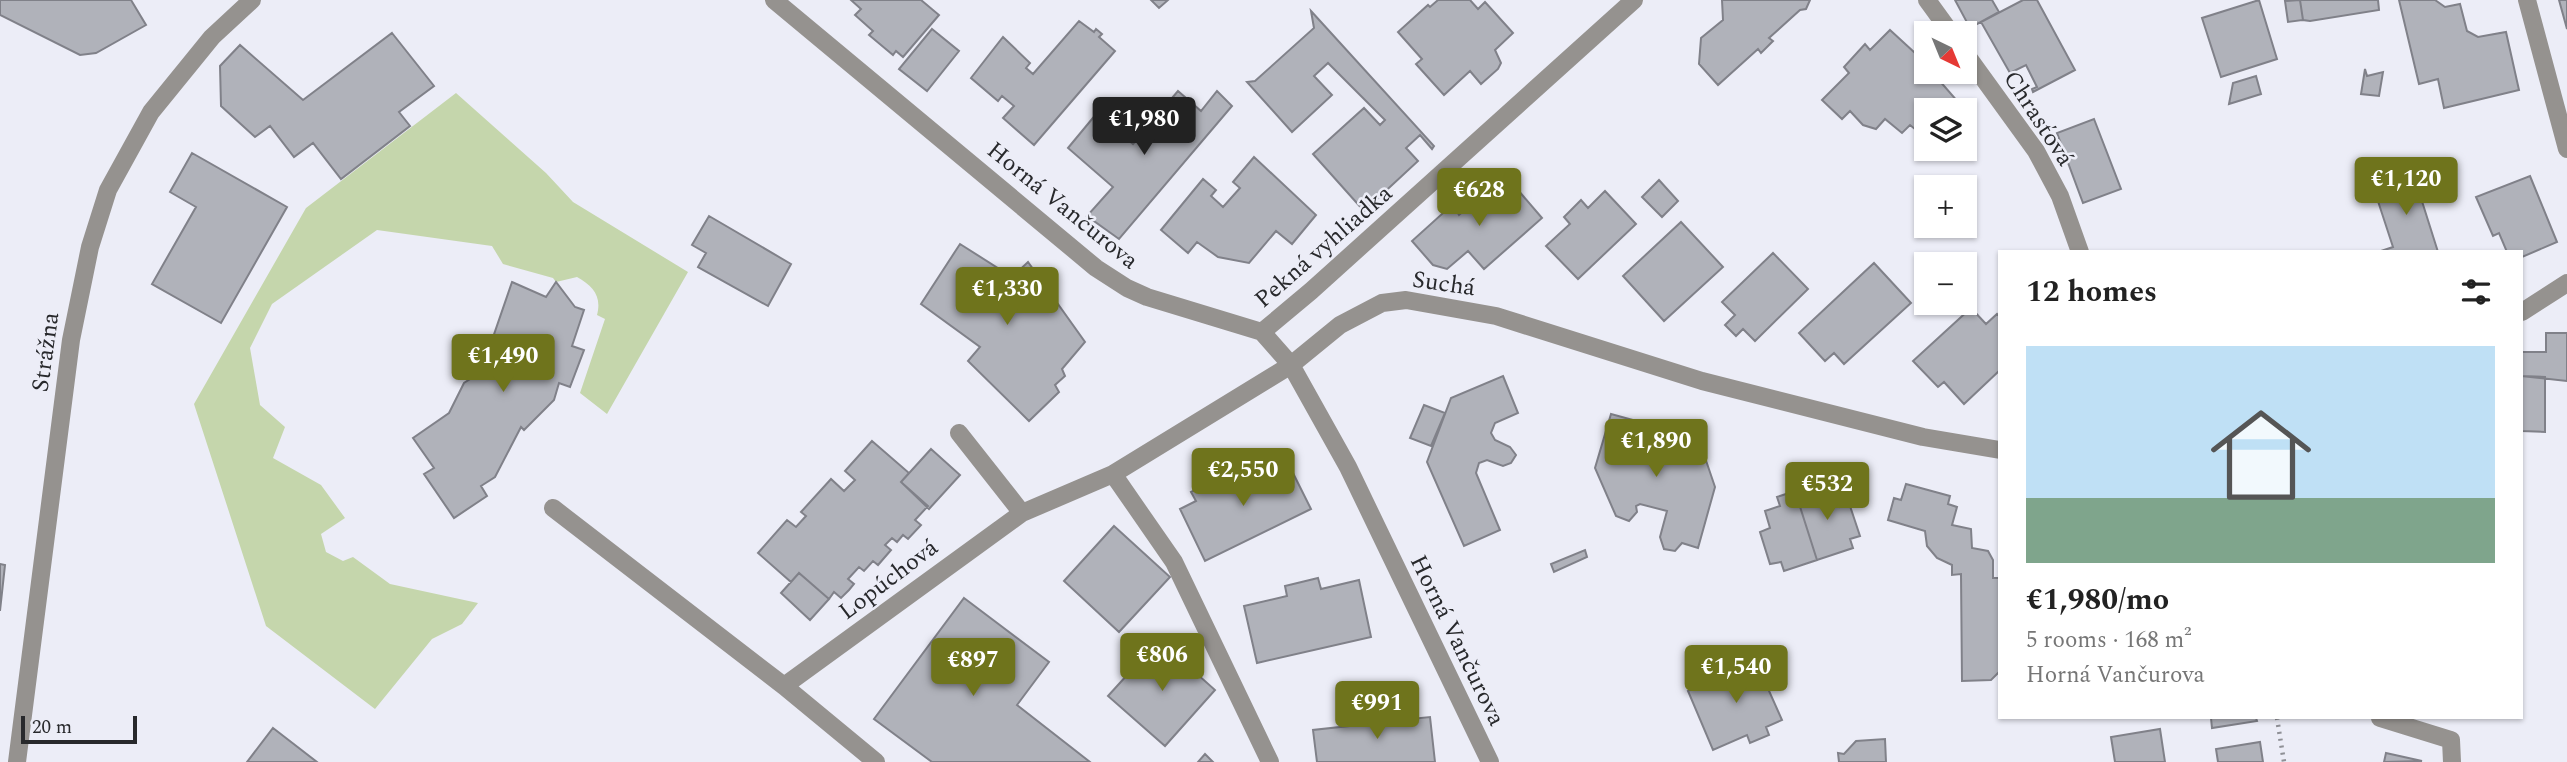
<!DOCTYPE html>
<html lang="en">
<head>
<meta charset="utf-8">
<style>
	:root { --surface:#fff; --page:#f2f2f2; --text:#222; --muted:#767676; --line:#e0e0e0; --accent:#6f741c }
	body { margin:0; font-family:Spectral,serif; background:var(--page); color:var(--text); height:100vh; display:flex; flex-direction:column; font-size:26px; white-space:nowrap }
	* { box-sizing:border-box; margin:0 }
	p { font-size:23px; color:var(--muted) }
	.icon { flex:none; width:38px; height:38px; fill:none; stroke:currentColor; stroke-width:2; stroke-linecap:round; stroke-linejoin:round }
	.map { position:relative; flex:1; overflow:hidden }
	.details { position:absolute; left:1998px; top:250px; width:525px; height:469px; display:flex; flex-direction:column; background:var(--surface); border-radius:0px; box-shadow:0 2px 5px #0004 }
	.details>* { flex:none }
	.needle { width:46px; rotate:137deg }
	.tools { position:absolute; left:1914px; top:21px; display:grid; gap:14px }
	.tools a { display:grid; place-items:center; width:63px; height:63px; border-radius:0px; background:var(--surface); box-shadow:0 2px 5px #0004; font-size:35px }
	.scale { position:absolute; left:21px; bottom:18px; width:116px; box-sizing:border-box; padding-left:7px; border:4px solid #28292c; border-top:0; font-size:19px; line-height:24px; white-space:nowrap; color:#28292c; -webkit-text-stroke:5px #ecedf7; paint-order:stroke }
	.price { position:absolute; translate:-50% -60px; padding:0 16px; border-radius:7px; background:var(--accent); color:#fff; font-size:23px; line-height:46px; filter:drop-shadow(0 2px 4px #0008) }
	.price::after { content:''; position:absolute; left:50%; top:42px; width:21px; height:16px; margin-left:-10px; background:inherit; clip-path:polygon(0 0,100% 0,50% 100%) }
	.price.current { background:#222; color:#fff }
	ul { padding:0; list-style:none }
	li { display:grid; align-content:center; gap:14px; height:371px; padding:0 28px }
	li+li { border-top:2px solid var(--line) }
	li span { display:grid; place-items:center; height:217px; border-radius:0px; color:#555 }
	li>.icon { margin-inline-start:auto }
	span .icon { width:126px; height:126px; fill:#fffc; stroke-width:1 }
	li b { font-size:30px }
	h2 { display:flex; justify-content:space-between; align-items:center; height:84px; padding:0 28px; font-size:30px }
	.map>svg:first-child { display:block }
</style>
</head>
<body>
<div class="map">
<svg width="2567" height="762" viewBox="0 0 2567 762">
	<rect width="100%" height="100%" fill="#ecedf7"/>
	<!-- green -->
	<path fill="#c5d6ac" d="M456,93l90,80 27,29 115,70 -81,142 -27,-21 25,-74 -8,-4c5,-19 -4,-29 -20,-38l-21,5 -3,-4 -50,-14 -11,-18 -115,-16 -105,74 -22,44 10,57 25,22 -12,31 48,27 24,33 -24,16 5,18 17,9 10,-4 37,27 88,19 -16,21 -30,15 -57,70 -109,-83 -72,-222 112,-196z"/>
	<!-- building -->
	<path fill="#b0b2ba" stroke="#808189" stroke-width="2" d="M0,0h131l15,25 -50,28 -16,2 -80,-40z
		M851,0h70l18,15 -36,42 -7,-6 -3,4 -24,-20 4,-4 -18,-16 6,-6z
		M1151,0h17l-9,8z
		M1438,0h32l8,9 7,-7 28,31 -18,17 6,13 -3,6 -17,15 -11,-13 -26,24 -28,-31 6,-5 -24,-27 30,-27 2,2z
		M1810,0l-4,9 -6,1 -31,28 4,3 -12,12 -3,-4 -40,36 -19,-21 2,-26 22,-18 -1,-20z
		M1955,0h37l7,12 -29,16z
		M2023,0h14l38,70 -42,22 -1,-3 5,-2 -11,-22 -16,8 -29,-51z
		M2259,0l18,59 -56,18 -19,-59z
		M2300,0h78l1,10 -69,11 -7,-1z
		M2300,0l3,20 -15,2 -3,-21z
		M2399,0h36l10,7 15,-3 7,27 11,6 28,-5 13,58 -75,18 -6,-29 -19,5z
		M2559,0h8v29z
		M1311,11l123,135 -2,3 -12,-14 -14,13 12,13 -54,50 -51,-57 51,-46 16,17 5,-5 -57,-57 -14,13 18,19 -40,37 -45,-50 8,-1 59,-53z
		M1079,21l15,11 2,-3 6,5 -3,3 16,14 -81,94 -31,-27 11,-12 -12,-10 -4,5 -27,-23 32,-41 27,26 -4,5 7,6z
		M932,29l27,22 -32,40 -28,-22z
		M1890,30l37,34v8h5l33,38h-38v29l-17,-14 -8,8 -17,-14 -9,10 -13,-4 -13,-14 -8,8 -20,-19 27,-27 -5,-6 21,-23 5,6z
		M392,33l42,53 -35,26 11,14 -69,53 -28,-36 -19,14 -24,-31 -15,11 -34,-31 -1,-40 20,-21 63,55z
		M2365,69l2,7 16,-4 -4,24 -18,-2z
		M2256,76l5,18 -32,10 4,-21z
		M1178,91l23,20 16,-20 15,15 -113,133 -32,-23 26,-29 -45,-39 29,-35 36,31z
		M2094,119l27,70 -38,14 -26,-70z
		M192,153l95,54 -66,116 -69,-39 44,-77 -26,-15z
		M1254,157l62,58 -24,29 -16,-13 -27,32 -31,-6 -21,-15 -9,11 -27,-23 42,-51 13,11 -5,6 12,11 17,-19 -7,-6z
		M1505,175l37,43 -58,51 -16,-18 -21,18 -14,-4 -21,-24 41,-37 6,11z
		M2414,176l24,76h-60l15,-5 -19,-58z
		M2530,176l27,66 -35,15v-5h-15l-8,-19 -6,3 -17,-39z
		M1659,180l19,21 -16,16 -20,-20z
		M1605,191l31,33 -58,55 -32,-33 24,-22 -6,-7 17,-17 7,8z
		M709,216l82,48 -23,42 -70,-39 8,-14 -14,-8z
		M1681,222l42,45 -59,54 -41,-45z
		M960,244l52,33 16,-15 57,80 -23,27 3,7 -10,9 4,7 -30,29 -61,-60 12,-14 -59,-43z
		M1773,253l35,36 -53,52 -12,-12 -7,7 -11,-11 10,-10 -13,-13z
		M1874,263l37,40 -67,61 -10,-11 -9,8 -26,-28z
		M512,282l34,15 10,-15 19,25 9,3 -12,36 12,4 -14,37 -11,-4 -5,17 -30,30 -3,-3 -26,50 -14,9 6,10 -33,22 -30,-44 10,-6 -21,-30 36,-25 15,-30 17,-11z
		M1971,308l15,16 11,-10 3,3v53l-36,34 -20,-22 -6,5 -25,-26z
		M2546,333h21v48l-45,-5v-24h24z
		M1503,376l15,37 -23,10 -4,10 4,7 15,7 6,8 -5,8 -8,3 -16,-6 -8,3 -3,10 24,57 -36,16 -37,-84 24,-64z
		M2522,376l23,1v55l-23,-1z
		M1424,405l21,8 -14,33 -21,-8z
		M1611,414l44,12 8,24 35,-13 17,50 -17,61 -16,-5 -7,8 -11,-2 -4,-12 7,-26 -27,-7 -4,2 1,6 -8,9 -13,-5 -21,-48z
		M872,441l37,32 -8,9 27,24 -13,14 6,5 -13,14 -5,-4 -6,7 -5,-4 -7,7 6,5 -13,15 -5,-4 -9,10 -5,-4 -11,12 6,5 -5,6 -8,8 -7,-6 -5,7 -30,-26 -8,9 -33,-29 29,-33 9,7 10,-11 -5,-4 30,-33 13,12 11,-11 -10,-9z
		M931,449l29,26 -31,34 -28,-27z
		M1285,457l26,52 -106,52 -25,-52 16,-8 -5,-9 42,-20 5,9z
		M1906,484l44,12 -2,8 9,3 -5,18 19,4 1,19 16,3 5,9v18h7v93l-9,9 -29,1 -1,-107 -9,1v-10l-15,-7 -10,-12 -2,-15 -37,-11 6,-22 7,2z
		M1814,485l4,10 16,-5 6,17 9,-4 11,33 -10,3 3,9 -36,12 -22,-69z
		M1795,491l22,69 -33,11 -3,-9 -11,2 -10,-32 10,-4 -5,-17 15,-5 -3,-9z
		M1114,526l56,51 -51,55 -55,-51z
		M1585,550l2,7 -33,15 -3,-8z
		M0,564l5,1 -5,46z
		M799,573l30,26 -19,21 -29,-27z
		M1318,578l3,11 38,-9 12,57 -114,26 -13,-57 43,-10 -2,-10z
		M964,598l85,64 -32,43 73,57h-158l-58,-43z
		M1159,640l56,50 -50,56 -57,-50z
		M1753,655l29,65 -16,7 3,8 -19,8 -3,-8 -34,15 -25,-59 44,-19 -3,-7z
		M1390,711l1,10 39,-4 5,45h-118l-4,-32 45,-5 -1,-10z
		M2211,718h45l1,3 -45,7z
		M273,728l44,34h-70z
		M2160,729l5,33h-50l-4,-25z
		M1885,739l1,23h-47l-1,-9 6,1 12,-13z
		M2260,742l3,20h-45l-2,-13z
		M2386,753l36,8 -38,1z
		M1205,754l8,8h-15z"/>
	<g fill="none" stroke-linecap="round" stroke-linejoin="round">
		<!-- path -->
		<path stroke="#8f9096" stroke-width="4.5" stroke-dasharray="2 5" stroke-linecap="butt" d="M2277,718l7,44"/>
		<!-- minor -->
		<path stroke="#95928f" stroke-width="18" d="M774,0l322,268 31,20 20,9 115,35 29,33 57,102 142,295
			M1927,0l24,33
			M2527,0l40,149
			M1965,53l71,98 24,45 20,56
			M2522,312l45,-29
			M1262,332l49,-41 323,-291
			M959,433l63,80 91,-39 178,-109 49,-40 42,-22 24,-3 90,16 206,65 221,56 77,13
			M1113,474l61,88 96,200
			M553,508l231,178 92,76
			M784,686l238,-173
			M2380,718l71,22 1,22
			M17,762l54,-422 19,-93 18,-57 43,-78 61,-75 40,-37"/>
	</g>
	<g text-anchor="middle" stroke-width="5" stroke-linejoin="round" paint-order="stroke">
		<!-- street labels -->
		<g font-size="24" fill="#28292c" stroke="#ecedf7">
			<text transform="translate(2039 118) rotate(57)" y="8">Chrasťová</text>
			<text transform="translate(1063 205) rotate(39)" y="8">Horná Vančurova</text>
			<text transform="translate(1323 246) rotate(-41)" y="8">Pekná vyhliadka</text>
			<text transform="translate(1444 283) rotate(8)" y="8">Suchá</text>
			<text transform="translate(45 352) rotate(-82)" y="8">Strážna</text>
			<text transform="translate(888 579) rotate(-37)" y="8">Lopúchová</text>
			<text transform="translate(1458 640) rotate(64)" y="8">Horná Vančurova</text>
		</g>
	</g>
</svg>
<div class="tools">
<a><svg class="needle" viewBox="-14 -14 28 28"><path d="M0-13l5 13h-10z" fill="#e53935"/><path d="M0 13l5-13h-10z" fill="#767676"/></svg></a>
<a><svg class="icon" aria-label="layers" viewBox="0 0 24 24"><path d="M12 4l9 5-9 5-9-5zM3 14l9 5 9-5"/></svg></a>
<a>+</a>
<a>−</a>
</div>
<div class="scale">20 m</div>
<b class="price current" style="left:1144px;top:157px">€1,980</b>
<b class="price" style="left:2406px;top:217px">€1,120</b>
<b class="price" style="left:1479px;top:228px">€628</b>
<b class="price" style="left:1007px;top:327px">€1,330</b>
<b class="price" style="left:503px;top:394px">€1,490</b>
<b class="price" style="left:1656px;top:479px">€1,890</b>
<b class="price" style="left:1243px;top:508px">€2,550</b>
<b class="price" style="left:1827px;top:522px">€532</b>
<b class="price" style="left:1162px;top:693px">€806</b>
<b class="price" style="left:973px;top:698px">€897</b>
<b class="price" style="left:1736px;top:705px">€1,540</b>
<b class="price" style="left:1377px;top:741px">€991</b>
<section class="details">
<h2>12 homes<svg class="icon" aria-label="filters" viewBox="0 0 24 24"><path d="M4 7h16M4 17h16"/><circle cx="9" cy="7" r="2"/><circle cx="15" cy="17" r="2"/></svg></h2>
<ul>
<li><span style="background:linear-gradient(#bfe0f5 70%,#7fa58c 0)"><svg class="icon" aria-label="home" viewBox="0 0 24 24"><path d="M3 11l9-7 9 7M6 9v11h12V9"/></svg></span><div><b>€1,980/mo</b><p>5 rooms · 168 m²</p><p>Horná Vančurova</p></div></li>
</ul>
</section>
</div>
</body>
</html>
